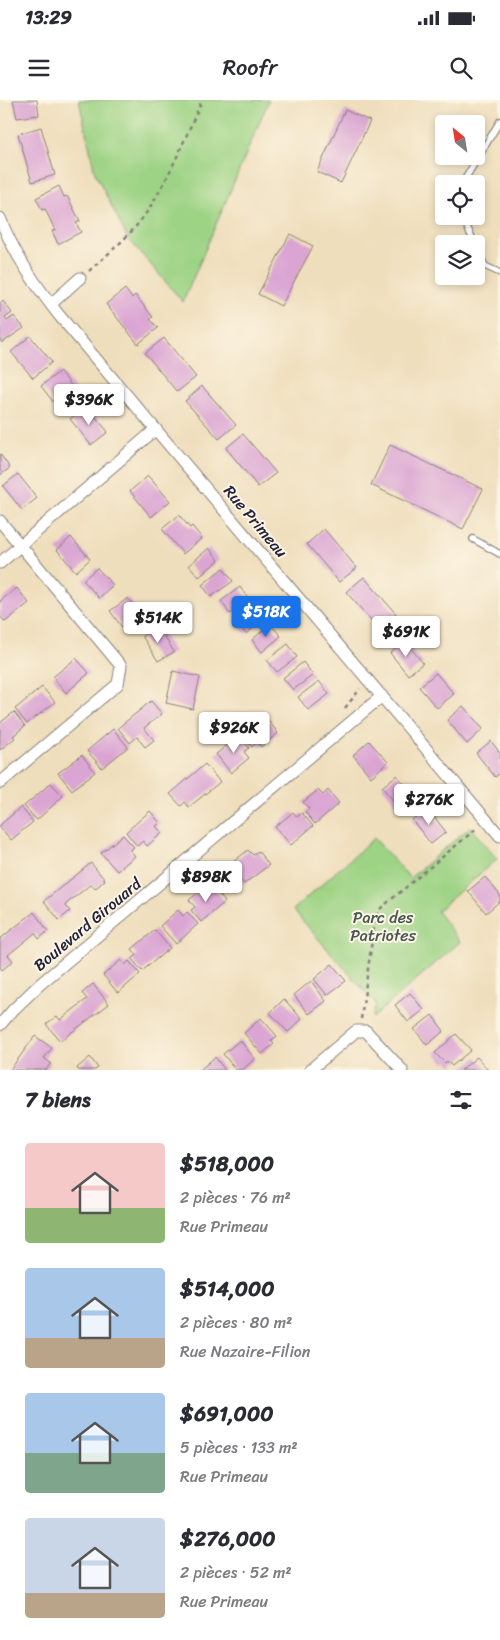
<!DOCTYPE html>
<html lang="fr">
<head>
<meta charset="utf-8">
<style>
	:root { --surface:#fff; --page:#f7f7f7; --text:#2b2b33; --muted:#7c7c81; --accent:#1a73e8 }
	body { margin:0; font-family:Sriracha,sans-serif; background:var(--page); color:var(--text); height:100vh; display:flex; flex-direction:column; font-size:19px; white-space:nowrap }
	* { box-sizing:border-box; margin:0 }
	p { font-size:16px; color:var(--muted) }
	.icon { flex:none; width:28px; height:28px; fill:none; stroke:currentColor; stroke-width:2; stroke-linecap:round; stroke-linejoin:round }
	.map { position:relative; height:970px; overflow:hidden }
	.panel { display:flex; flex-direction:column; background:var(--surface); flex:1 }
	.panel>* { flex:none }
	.needle { width:32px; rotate:330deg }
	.fabs { position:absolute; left:435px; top:15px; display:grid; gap:10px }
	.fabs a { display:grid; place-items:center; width:50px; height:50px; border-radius:5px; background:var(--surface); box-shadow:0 2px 8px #0003; font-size:25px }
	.price { position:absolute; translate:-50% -42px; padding:0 11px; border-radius:5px; background:#fff; color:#222; font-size:16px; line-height:32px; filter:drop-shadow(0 1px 2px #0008) }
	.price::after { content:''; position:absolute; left:50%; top:30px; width:15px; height:11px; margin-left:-8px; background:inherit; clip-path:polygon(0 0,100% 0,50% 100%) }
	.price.selected { background:var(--accent); color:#fff }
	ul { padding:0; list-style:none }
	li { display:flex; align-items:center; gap:15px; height:125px; padding:0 25px }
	li span { display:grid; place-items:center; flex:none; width:140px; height:100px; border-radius:5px; color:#555 }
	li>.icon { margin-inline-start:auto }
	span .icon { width:60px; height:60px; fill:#fffc; stroke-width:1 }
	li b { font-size:21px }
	h2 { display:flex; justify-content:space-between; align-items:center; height:60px; padding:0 25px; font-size:21px }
	.status { display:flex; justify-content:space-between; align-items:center; height:35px; padding:0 25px; background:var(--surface); direction:ltr }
	.status svg { height:14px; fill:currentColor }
	header { display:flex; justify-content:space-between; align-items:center; height:65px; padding:0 25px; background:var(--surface); font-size:22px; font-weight:600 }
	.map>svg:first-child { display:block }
</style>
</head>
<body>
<div class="status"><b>13:29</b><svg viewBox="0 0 49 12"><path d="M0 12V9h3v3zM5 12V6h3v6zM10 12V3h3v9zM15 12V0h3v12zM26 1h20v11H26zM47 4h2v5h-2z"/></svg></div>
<header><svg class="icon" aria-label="menu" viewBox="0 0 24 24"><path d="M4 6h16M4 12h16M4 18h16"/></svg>Roofr<svg class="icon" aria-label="search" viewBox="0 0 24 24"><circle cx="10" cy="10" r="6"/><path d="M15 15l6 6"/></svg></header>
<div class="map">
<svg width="500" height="970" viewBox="0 0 500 970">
	<rect width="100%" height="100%" fill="#fcf5e5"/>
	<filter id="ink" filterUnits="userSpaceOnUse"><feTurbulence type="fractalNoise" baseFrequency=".02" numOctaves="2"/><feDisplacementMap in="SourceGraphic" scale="10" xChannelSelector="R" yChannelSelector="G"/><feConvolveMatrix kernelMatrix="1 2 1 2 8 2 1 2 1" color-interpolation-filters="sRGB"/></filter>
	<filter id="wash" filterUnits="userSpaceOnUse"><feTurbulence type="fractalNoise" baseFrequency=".0096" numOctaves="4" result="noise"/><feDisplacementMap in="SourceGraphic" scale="20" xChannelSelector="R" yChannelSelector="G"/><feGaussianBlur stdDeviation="1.12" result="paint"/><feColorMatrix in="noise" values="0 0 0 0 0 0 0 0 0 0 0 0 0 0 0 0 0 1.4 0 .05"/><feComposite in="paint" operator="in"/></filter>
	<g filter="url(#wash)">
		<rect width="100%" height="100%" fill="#efdebc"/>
		<!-- green -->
		<path fill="#9dd384" stroke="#607a60" d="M79,0h190l-86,202 -56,-65 -32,-64z
			M470,727l27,32 -60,52 23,31 -88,76 4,-14 -83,-94 81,-72 36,40z"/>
		<g id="blocks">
			<!-- building -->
			<path fill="#daa4d3" d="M13,0h24l2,15 -22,3z
				M345,10l25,11 -29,62 -24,-11z
				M41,27l14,48 -23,7 -14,-48z
				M59,86l5,11 3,-1 13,25 -4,2 5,9 -23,12 -6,-13 3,-1 -10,-21 -3,1 -6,-12z
				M290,134l23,12 -32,60 -23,-12z
				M125,189l7,9 3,-3 18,22 -3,2 8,9 -20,16 -32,-40z
				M3,201l9,12 -7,5 2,3 7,-5 10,12 -22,15 -2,-3v-37z
				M30,236l22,26 -19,16 -22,-26z
				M164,238l32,39 -19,15 -32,-39z
				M60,271l20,26 -19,15 -20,-26z
				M202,286l34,39 -17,14 -34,-38z
				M87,306l21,26 -17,13 -21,-26z
				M243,334l33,39 -18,14 -32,-39z
				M390,345l93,44 -20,40 -92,-44z
				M0,354l10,14 -10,7z
				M18,374l19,24 -15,12 -19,-24z
				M148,376l22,25 -19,16 -21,-26z
				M179,415l11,13 2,-2 10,12 -19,16 -21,-25z
				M324,429l33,39 -18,14 -32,-38z
				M71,437l19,22 -14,13 -19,-22z
				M209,448l10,12 -20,17 -10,-12z
				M97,468l16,17 -14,13 -16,-18z
				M223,468l10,13 -22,16 -9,-12z
				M364,477l33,38 -17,15 -34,-38z
				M240,487l9,13 -19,14 -9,-13z
				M17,488l12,15 -24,19 -5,-6v-15z
				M128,498l17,23 -18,13 -17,-23z
				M254,505l11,13 -19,16 -10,-12z
				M270,524l11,12 -19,16 -10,-12z
				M158,526l16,26 -16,9 -16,-25z
				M405,541l18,22 -15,12 -18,-22z
				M288,544l9,13 -20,15 -10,-12z
				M76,558l13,15 -23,20 -13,-16z
				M303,562l10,13 -20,15 -10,-12z
				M173,571l27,6 -7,32 -27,-6z
				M436,573l18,21 -17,14 -18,-21z
				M319,581l10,13 -21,16 -10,-13z
				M42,587l13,15 -28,22 -12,-15z
				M151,601l11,13 -18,14 10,12 -9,7 -8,-10 -7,6 -12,-15z
				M463,606l20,23 -16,15 -20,-24z
				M14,612l11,14 -12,10 2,2 -15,12v-27z
				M264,615l14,18 -17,14 -4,-5 -5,5 -11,-15z
				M113,629l15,18 -26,21 -15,-17z
				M239,636l10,12 -5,4 5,6 -18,15 -15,-19z
				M369,641l19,21 -17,15 -18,-22z
				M491,641l9,12v20l-5,4 -19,-24z
				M82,655l13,17 -23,18 -14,-17z
				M205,664l15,18 -31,25 -4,-5 -4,4 -11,-12z
				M397,675l19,24 -14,12 -20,-24z
				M51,683l12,13 -26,24 -13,-14z
				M318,690l5,5 5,-5 11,13 -24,21 -10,-12 4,-3 -6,-7z
				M21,707l12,15 -22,18 -11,-13v-2z
				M427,708l19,24 -15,12 -19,-24z
				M150,711l10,12 -4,3 6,7 -15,13 -4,-5 -6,5 -11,-14z
				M293,712l4,5 5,-4 11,13 -22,19 -16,-18z
				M123,735l11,12 -4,3 5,6 -18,15 -16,-18z
				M248,750l5,5 5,-4 11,14 -25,19 -10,-12 5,-3 -6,-7z
				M91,763l14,17 -10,9 -4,-5 -26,21 5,6 -11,9 -15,-19z
				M485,777l15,18v6l-14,12 -18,-22z
				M204,788l4,4 6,-4 11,14 -24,20 -10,-12 4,-3 -6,-7z
				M178,810l5,6 4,-4 11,12 -22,20 -16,-18z
				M34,812l14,19 -9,8 -4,-6 -27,22 5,6 -11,9 -2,-3v-28z
				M155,830l15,18 -28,23 -10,-12 5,-4 -5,-6z
				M121,860l4,5 4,-4 11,13 -22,19 -15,-18z
				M332,864l14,17 -19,14 -13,-16z
				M311,881l15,20 -17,13 -15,-19z
				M93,884l16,20 -49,37 -14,-17 11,-8 3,4 27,-21 -5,-6z
				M410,893l14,17 -16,12 -13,-17z
				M284,899l18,20 -14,13 -18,-19z
				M432,915l12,16 -17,14 -13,-16z
				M261,918l16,18 -6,5 3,3 -12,10 -18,-21z
				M456,934l15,16 -19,16 -5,-5 -2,2 -10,-10z
				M35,936l17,12 -8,10 7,5 -5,7h-36z
				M240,940l15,19 -13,11h-6l-13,-16z
				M90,957l8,11 -3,2h-17l-1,-2z
				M215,957l10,13h-25z
				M477,957l11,13h-27z"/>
		</g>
	</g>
	<g filter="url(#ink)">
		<use href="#blocks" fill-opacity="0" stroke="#88807c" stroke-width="1"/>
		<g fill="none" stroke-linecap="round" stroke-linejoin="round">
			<!-- lane casing -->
			<g stroke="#88807c" stroke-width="8">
				<path id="lane" d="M462,84l38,-63
					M462,116l13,28
					M476,147l9,19 15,7
					M473,439l27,15"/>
			</g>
			<!-- street casing -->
			<g stroke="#88807c" stroke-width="13">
				<path id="street" d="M0,118c14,36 35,66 58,96l442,522
					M51,204l29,-26
					M0,421l121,145 -3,18 -118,99
					M0,463l156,-134
					M0,925l13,-15 26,-25 343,-289
					M310,970l46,-39h10l36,39"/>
			</g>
			<!-- path -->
			<path stroke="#88807c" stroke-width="2.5" stroke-dasharray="4 4" stroke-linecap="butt" d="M89,171c22,-20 46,-39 61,-64 21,-33 36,-71 52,-107
				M345,608l15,-19
				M361,919l14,-100 6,-11 96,-80"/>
			<!-- lane -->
			<use href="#lane" stroke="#fff" stroke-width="5.5"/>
			<!-- street -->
			<use href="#street" stroke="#fff" stroke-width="11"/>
		</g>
	</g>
	<g text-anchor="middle" stroke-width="4" stroke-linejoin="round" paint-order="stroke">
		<!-- street labels -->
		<g font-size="16" fill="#22223b" stroke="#fcf5e5">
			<text transform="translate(256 421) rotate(50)" y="6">Rue Primeau</text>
			<text transform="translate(87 824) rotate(-40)" y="6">Boulevard Girouard</text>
		</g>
		<!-- park labels -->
		<g font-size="16" fill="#475751" stroke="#fcf5e5">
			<text x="383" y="823">Parc des<tspan x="383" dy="18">Patriotes</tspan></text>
		</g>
	</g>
</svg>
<div class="fabs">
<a><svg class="needle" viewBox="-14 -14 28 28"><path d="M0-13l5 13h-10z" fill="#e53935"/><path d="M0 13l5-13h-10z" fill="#7c7c81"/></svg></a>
<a><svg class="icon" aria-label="locate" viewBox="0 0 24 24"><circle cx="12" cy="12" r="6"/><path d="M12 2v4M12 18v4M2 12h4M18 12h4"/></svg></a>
<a><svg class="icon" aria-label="layers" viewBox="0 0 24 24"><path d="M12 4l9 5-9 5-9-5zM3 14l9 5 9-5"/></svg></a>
</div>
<b class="price" style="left:89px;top:326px">$396K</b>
<b class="price selected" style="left:266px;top:538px">$518K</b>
<b class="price" style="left:158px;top:544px">$514K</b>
<b class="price" style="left:406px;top:558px">$691K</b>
<b class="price" style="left:234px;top:654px">$926K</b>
<b class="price" style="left:429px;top:726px">$276K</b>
<b class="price" style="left:206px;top:803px">$898K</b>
</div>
<section class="panel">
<h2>7 biens<svg class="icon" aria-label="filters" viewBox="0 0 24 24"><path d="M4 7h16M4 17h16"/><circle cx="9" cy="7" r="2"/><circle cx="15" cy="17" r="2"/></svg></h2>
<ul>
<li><span style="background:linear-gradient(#f6c9c9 65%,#8fb573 0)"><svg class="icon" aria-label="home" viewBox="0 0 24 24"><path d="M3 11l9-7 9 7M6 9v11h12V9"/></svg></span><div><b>$518,000</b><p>2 pièces · 76 m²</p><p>Rue Primeau</p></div></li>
<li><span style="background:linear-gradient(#a9c7e8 70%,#b9a48a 0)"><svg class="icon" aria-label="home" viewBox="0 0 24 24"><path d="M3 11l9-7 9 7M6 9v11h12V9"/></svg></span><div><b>$514,000</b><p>2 pièces · 80 m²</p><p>Rue Nazaire-Filion</p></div></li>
<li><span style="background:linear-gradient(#a9c7e8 60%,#7fa58c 0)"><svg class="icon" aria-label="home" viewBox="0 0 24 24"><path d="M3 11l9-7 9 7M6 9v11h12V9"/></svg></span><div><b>$691,000</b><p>5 pièces · 133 m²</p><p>Rue Primeau</p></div></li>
<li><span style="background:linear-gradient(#c9d6e8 75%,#b9a48a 0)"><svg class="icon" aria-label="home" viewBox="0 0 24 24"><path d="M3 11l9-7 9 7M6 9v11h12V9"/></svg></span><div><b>$276,000</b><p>2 pièces · 52 m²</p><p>Rue Primeau</p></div></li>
</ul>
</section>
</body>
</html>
